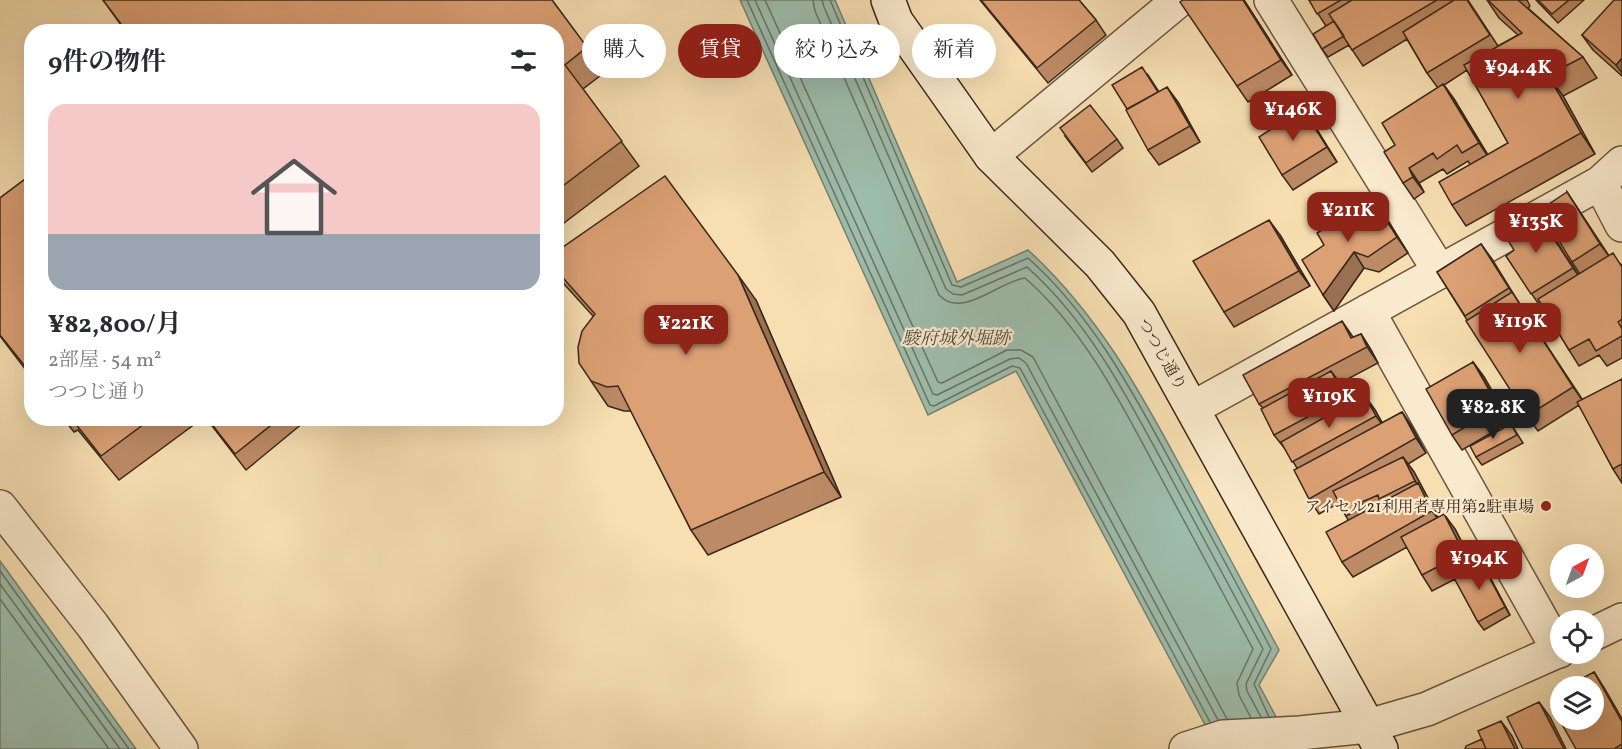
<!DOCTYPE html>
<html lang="ja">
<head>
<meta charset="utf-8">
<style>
	:root { --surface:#fff; --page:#f2f2f3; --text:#2b2b33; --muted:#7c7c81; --line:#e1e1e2; --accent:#8f2418 }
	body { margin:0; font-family:Vollkorn,"Noto Serif JP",serif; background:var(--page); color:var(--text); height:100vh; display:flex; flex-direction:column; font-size:22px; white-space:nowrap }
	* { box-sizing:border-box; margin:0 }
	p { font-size:20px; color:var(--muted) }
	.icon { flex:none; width:33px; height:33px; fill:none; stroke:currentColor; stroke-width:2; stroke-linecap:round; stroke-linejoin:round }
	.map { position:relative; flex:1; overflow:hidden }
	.drawer { position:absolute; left:24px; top:24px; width:540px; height:402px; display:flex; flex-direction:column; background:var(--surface); border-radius:24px; box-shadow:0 6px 24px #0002 }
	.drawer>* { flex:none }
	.banner { position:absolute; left:582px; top:24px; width:570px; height:54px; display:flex; gap:12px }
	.needle { width:39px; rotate:41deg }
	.buttons { position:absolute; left:1550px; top:544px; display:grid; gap:12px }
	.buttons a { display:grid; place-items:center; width:54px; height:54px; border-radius:50%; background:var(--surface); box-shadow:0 6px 24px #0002; font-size:30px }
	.price { position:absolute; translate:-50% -51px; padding:0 14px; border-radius:12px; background:var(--accent); color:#fff; font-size:20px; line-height:39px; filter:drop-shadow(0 2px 3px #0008) }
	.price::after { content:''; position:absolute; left:50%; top:36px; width:18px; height:14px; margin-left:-9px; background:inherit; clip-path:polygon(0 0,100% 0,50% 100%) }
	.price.on { background:#222; color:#fff }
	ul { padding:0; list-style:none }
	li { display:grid; align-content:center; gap:12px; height:318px; padding:0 24px }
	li+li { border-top:2px solid var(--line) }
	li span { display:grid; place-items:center; height:186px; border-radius:18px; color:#555 }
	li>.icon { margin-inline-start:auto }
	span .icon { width:108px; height:108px; fill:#fffc; stroke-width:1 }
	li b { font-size:26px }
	h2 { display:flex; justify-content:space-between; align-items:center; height:72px; padding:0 24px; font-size:26px }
	.chip { padding:0 21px; border-radius:27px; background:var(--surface); box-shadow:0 6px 24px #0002; font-size:21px; line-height:54px }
	.chip.on { background:var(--accent); color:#fff }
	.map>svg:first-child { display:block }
</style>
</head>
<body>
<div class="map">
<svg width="1622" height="749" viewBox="0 0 1622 749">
	<rect width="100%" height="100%" fill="#f7dfb2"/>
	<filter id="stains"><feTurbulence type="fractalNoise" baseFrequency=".00333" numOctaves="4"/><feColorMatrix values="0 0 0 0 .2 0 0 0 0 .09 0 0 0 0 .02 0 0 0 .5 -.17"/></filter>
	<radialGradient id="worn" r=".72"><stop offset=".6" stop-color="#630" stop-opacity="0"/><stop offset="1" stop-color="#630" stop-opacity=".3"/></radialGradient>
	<!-- water -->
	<path fill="#9dbdac" stroke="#758172" stroke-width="1.5" d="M740,0h95l122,282 71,-32c70,64 112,141 156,223 32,59 63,118 95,177l-20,35 34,64h-75l-202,-378 -88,44z
		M0,561l136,188h-136z"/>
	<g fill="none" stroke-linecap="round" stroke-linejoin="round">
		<!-- shore -->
		<path stroke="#6c7264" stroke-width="1.5" d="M747,0l183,405 4,1 78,-40 8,2 190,354
			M755,0l178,394 4,1 73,-36 9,-1 7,5 192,357
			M765,0l173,382 4,1 65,-33h14l12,7 194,362
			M813,0l2,11 124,284c23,25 60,-14 86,-17 60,52 98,129 135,198 31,58 62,115 93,173l-16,34 2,12 12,23
			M822,0l2,7 122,282 7,5 9,1 65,-28c64,57 103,135 143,209 31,58 62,115 93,173l-17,35 1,7 14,26
			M830,0l122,285 9,2 67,-29c67,60 108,140 150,217 31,58 63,116 93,174l-17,35 15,33
			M0,571l129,178
			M0,584l120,165
			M0,599l109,150"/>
		<!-- minor casing -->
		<g stroke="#695642" stroke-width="36">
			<path id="minor" d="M1271,0l169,272
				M991,156l188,-156
				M1622,163l-22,20 22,42
				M1368,311l191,340
				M1193,408l407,-225
				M0,507l93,119 88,123
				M1186,749l37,-12 77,-4 68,-7"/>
		</g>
		<!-- tertiary casing -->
		<g stroke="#695642" stroke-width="36">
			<path id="tertiary" d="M1593,634l29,-14
				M1368,726l59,-17 133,-59"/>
		</g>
		<!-- secondary casing -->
		<g stroke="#3a281c" stroke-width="36">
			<path id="secondary" d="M888,0l8,21 95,135 109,108 39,49 242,436"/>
		</g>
		<!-- minor -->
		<use href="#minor" stroke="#faeacd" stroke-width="33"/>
		<!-- tertiary -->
		<use href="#tertiary" stroke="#faeacd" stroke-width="33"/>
		<!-- secondary -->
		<use href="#secondary" stroke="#faeacd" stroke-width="33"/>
	</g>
	<!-- wall -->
	<path fill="#bc8a64" stroke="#3a281c" stroke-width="1.5" fill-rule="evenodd" d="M103,0h449l53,72 -22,17 56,77 -83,63v-197h-430z
		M980,0h99l17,20 10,15 -58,48z
		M1244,0l48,75 -44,27 -11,-16z
		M1309,0h159l30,46 20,-11 -19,-17 -12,-18h40l3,6 -2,2 55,49 14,21 -34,18 32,58 -129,72 -14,-21 18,-40 -2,-4 -21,13 -4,-5 -24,14 5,9 -10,7 -11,-16 -8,-38 43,-57 -11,-15 -20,-34 -44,27 -14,-21 -21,12 -6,-8 4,-23zM1467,70l41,73 -20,12 -34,-56 -10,-14z
		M1536,0h48l-26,23z
		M1622,0v76l-29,-26 -11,-15z
		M1148,75l11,17 19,10 22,40 -41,23 -11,-15z
		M1314,125l23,37 -44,28 -11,-15z
		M1065,136l52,3 6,9 -31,24z
		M32,174v204l-32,-42v-138z
		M1567,192l42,64 13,9v93l-15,8 -8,-11 -20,11 -10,-16 -25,-42 -2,1 -36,-53 8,-6 23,-37 41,62 2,-1 -8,-12z
		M1373,199l35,54 -29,19 -15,-4 -30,43 -11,-16 1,-50z
		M1280,235l30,51 -76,41 -10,-15z
		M1481,244l101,156 40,-21v104l-9,-14 -34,-64 -41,26 -11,-15 -90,-144z
		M556,252l200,48 85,197 -133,58 -17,-25 -60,-119h-7l-16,-5 -17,-25 2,-65 -29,-32 -8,-11z
		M1361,334l10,16 7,13 -38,20 11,20 13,-8 11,15 7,13 20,-11 10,15 14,26 -18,11 6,8 24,45 17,12 18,35 12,4 25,47 -26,15 -6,-8 -23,-43 -23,12 -10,-16 -15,-28 -54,30 -11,-15 6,-42 -9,-17 -20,11 -10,-15 -12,-31 -11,-18 -12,-15 -11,-27 -4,-4 95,-67z
		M1473,362l11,15 26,45 -48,28 -10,-15z
		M63,418h140l-84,62 -41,-50 -4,2z
		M206,418h103l-63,52z
		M1511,424l12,19 -41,22 -6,-8z
		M1594,672l10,16 18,31v30h-46l-17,-40z"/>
	<!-- shaded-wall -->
	<path fill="#997051" stroke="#3a281c" stroke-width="1.5" d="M1243,0h1l48,75 -11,-15z
		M1622,58v15l-6,-8z
		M1548,75l15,21 32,58 -14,-21z
		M1443,84l11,15 35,59 -10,-15z
		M1167,87l11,15 22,40 -10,-16z
		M1303,109l11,16 23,37 -10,-15z
		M1409,168l10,15 5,9 -11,-15z
		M1567,192l10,16 34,51 -11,-15z
		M1373,199l11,15 24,39 -11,-16z
		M1537,213l11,15 36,55 -11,-15z
		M1269,220l11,15 30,51 -11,-15z
		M1481,244l11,15 27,44 -10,-15z
		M1354,252l10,16 -30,43 -11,-16z
		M738,275l18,25 85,197 -17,-25z
		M1512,292l10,16 62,94 -11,-15z
		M1342,321l11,16 7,14 -9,-13z
		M1361,334l10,16 7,13 -11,-16z
		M1473,362l11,15 26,45 -11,-15z
		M1331,371l11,15 14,26 -11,-15z
		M1364,395l11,15 12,21 -11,-15z
		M1402,412l10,15 14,26 -10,-15z
		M1403,457l11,15 29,54 -11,-15 -12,-23 -5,-7z
		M1444,514l11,15 20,39 -11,-15z
		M1480,560l5,8 25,47 -5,-8z
		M1594,672l10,16 18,31v3z
		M1539,702l11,15 16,32h-2z
		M1501,721l11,15 6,13h-3z"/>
	<!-- building -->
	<path fill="#dba074" stroke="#3a281c" stroke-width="1.5" d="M103,0h449l35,47 -22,18 57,76 -66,50v-159h-429z
		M981,0h98l17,20 -59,48z
		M1183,0h60l38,60 -44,26 -57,-84z
		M1309,0h32l-24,14z
		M1352,0h85l-85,50 -23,-36z
		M1454,0h13l23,35 -63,38 -24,-41z
		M1488,0h30l65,57 -35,18 33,58 -129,72 -13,-23 69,-39 -44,-78 58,-32z
		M1538,0h31l-17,14z
		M1614,0h8v58l-6,7 -34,-30z
		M1334,21l10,15 -22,13 -9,-15z
		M1142,67l16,25 -31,17 -15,-24z
		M1443,84l36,59 -17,10 -5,-8 -20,14 -4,-6 -24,15 4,9 -10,6 -19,-31 11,-7 -13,-22z
		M1167,87l23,39 -42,24 -22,-40z
		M1090,105l27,34 -31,24 -26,-35z
		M1303,109l24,38 -45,28 -23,-38z
		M32,174v201l-32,-40v-137z
		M665,176l73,99 86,197 -133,58 -73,-144 -11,1 -16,-6 -12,-18 -1,-16 4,-16 13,-17 -39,-44v-18z
		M1567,192l33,52 -28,18 -32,-52z
		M1373,199l24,38 -29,20 -14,-5 -31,43 -21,-35 22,-15 -7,-12z
		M1537,213l36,55 -42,26 -25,-38 8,-6 -10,-16z
		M1269,220l30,51 -75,41 -31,-51z
		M1481,244l28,44 -44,28 -28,-44z
		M1613,253l9,14v52l-4,3 4,7v7l-26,15 -7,-12 -20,11 -31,-51z
		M1512,292l61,95 -46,29 -61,-95z
		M1342,321l9,17 10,-4 6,13 -108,57 -16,-29z
		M1473,362l26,45 -47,28 -26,-46z
		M1331,371l14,26 -71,38 -13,-26z
		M1622,379v85l-9,5 -36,-67z
		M1364,395l12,21 -84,46 -11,-20z
		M1402,412l14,26 -107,61 -15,-29z
		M71,418h81l-51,38z
		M207,418h73l-45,36z
		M1511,424l6,11 -41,22 -6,-11z
		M1403,457l12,24 -36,18 -1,-4 -16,7 2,5 -18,9 -13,-25z
		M1418,483l14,28 -90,51 -16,-30z
		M1444,514l20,39 -42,22 -21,-38z
		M1480,560l25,47 -27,15 -25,-46z
		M1594,672l28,50v22l-8,5h-38l-21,-37 4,-3 -6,-15 7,-4v30h33v-33h-27z
		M1539,702l25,47h-41l-16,-32z
		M1501,721l14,28h-29l-8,-18z
		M1482,739l4,10h-21l1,-3z"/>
	<!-- markers -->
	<circle fill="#8f2418" stroke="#faeacd" stroke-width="2" cx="1546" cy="506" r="6"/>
	<g text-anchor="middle" stroke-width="4.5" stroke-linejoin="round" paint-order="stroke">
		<!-- street labels -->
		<g font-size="16" fill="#3a281c" stroke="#faeacd">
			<text transform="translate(1163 354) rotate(60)" y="6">つつじ通り</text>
		</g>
		<!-- poi labels -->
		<g font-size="16" fill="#3a281c" stroke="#faeacd" text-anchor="end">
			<text x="1534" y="512">アイセル21利用者専用第2駐車場</text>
		</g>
		<!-- water labels -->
		<g font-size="18" font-style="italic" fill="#534d40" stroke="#faeacd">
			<text x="956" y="344">駿府城外堀跡</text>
		</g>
	</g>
	<rect width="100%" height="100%" filter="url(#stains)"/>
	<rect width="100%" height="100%" fill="url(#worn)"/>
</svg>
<div class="buttons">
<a><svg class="needle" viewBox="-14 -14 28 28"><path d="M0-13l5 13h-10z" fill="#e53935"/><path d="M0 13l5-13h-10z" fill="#7c7c81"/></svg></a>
<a><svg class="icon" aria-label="locate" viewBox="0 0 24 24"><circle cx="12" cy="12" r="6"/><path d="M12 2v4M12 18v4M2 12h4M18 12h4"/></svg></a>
<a><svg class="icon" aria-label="layers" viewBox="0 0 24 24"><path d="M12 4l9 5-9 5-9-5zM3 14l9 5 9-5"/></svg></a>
</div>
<b class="price" style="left:1518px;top:100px">¥94.4K</b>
<b class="price" style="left:1293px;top:142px">¥146K</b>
<b class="price" style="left:1348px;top:243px">¥211K</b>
<b class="price" style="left:1536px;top:254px">¥135K</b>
<b class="price" style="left:1520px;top:354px">¥119K</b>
<b class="price" style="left:686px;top:356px">¥221K</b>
<b class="price" style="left:1329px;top:429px">¥119K</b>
<b class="price on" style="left:1493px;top:440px">¥82.8K</b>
<b class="price" style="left:1479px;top:591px">¥194K</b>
<div class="banner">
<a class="chip">購入</a>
<a class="chip on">賃貸</a>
<a class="chip">絞り込み</a>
<a class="chip">新着</a>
</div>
<section class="drawer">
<h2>9件の物件<svg class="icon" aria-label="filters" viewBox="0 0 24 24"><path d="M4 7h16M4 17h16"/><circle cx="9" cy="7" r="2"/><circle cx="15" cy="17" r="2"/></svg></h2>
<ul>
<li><span style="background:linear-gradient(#f6c9c9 70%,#9aa5b1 0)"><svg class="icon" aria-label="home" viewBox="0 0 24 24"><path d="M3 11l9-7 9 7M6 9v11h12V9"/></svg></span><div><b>¥82,800/月</b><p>2部屋 · 54 m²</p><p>つつじ通り</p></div></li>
</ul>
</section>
</div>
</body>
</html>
